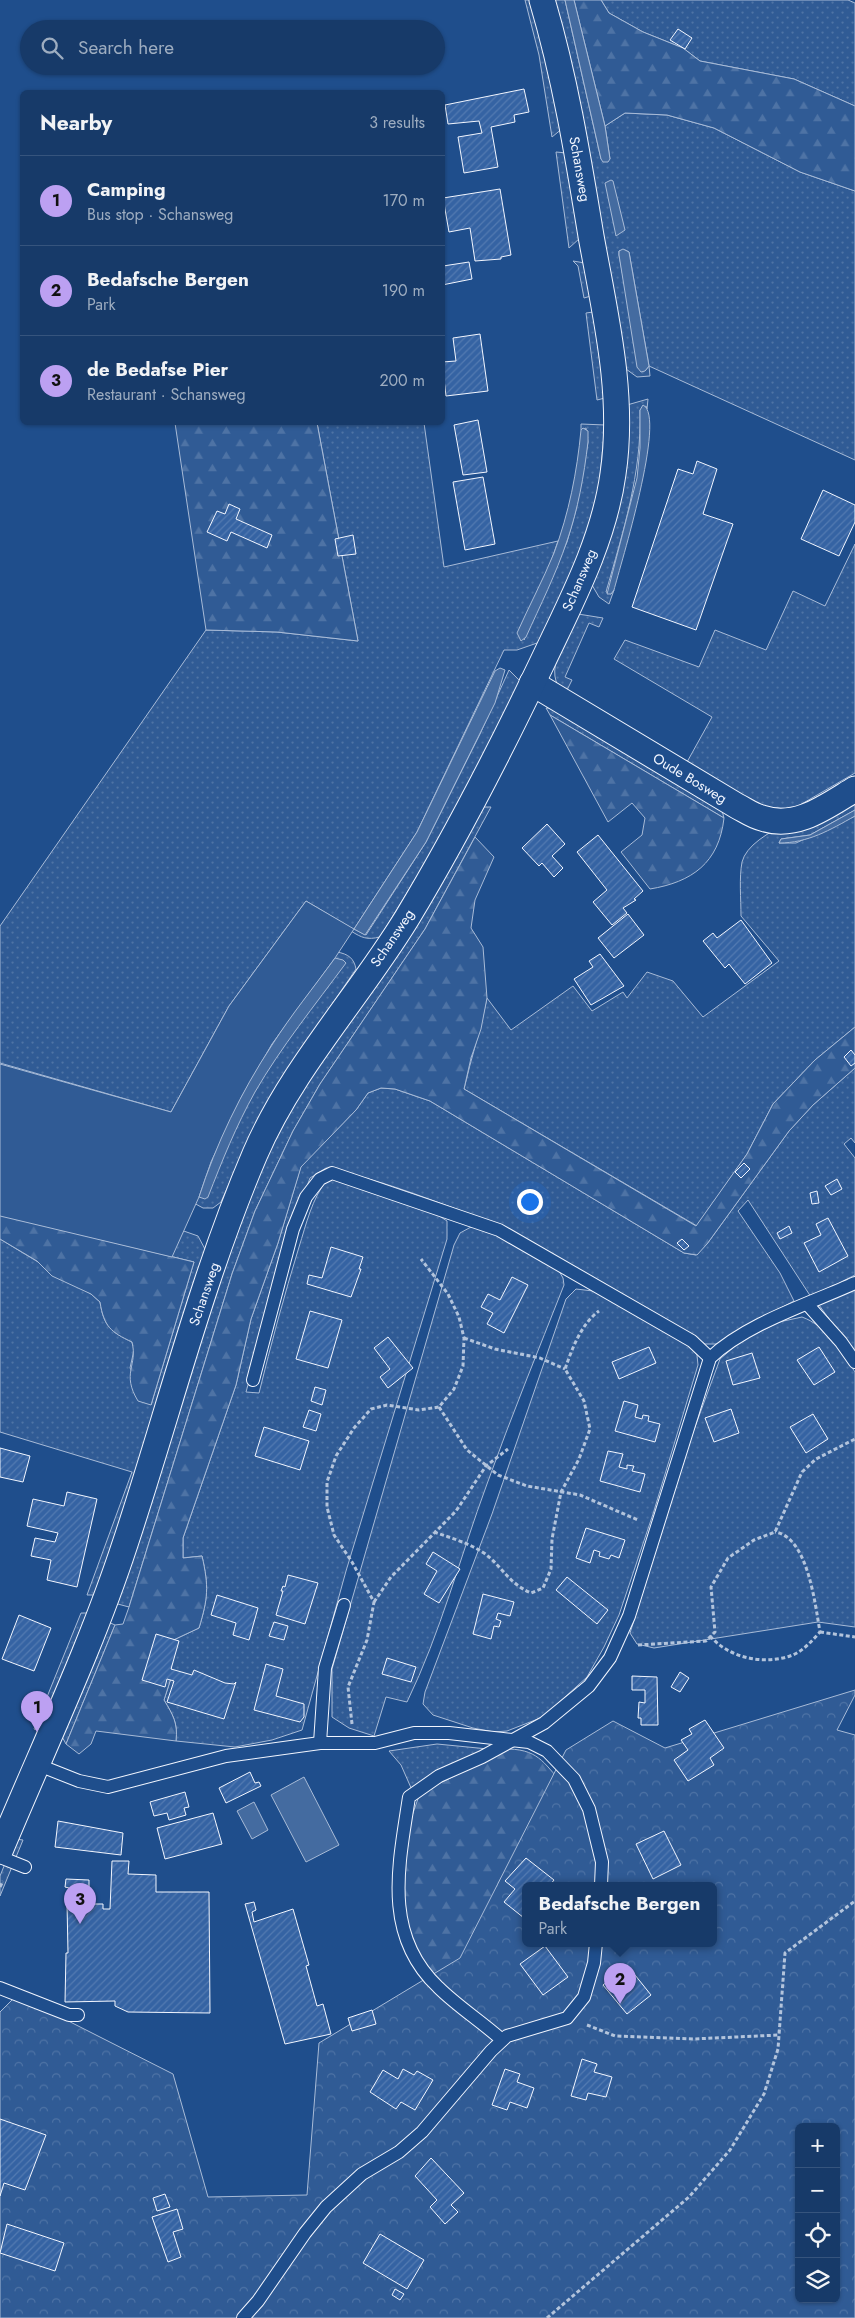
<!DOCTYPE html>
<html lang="en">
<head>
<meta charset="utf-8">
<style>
	body { margin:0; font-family:Jost,sans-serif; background:#244571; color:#f1f3f6 }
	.controls { position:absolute; right:15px; bottom:15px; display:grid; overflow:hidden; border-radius:8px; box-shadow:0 1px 4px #0004 }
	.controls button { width:45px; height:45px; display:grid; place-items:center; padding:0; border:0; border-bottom:1px solid #36547d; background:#173a69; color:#f1f3f6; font:25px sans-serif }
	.you { position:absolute; left:529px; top:1201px; width:18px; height:18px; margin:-12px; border:4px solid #fff; border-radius:50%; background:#1a73e8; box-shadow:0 0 0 8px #1a73e833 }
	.badge { display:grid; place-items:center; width:32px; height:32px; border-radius:50%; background:#bca0f2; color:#111; font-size:16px; font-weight:700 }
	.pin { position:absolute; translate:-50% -41px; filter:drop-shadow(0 1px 2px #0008) }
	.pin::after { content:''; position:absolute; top:26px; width:18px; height:15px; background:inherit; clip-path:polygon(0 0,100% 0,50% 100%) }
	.popup { position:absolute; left:522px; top:1882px; width:195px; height:65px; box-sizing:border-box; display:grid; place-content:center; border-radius:8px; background:#173a69; filter:drop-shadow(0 1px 4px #0005); font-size:16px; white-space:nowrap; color:#9eadc0 }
	.popup b { font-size:19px; color:#f1f3f6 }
	.popup::after { content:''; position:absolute; left:50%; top:100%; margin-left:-10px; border:10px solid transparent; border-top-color:#173a69 }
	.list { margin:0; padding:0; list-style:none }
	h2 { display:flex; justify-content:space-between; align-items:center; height:65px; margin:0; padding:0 20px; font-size:21px }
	h2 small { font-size:16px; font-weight:400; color:#9eadc0 }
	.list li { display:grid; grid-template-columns:32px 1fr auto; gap:15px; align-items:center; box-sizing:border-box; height:90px; padding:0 20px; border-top:1px solid #36547d }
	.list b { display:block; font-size:19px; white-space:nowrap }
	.list p { margin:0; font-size:16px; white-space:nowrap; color:#9eadc0 }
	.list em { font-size:16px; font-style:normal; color:#9eadc0 }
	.icon { flex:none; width:28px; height:28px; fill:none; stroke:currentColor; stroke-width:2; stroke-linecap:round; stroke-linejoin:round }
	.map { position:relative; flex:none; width:855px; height:2318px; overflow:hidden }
	.search { position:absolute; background:#173a69; box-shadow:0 1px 4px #0004; left:20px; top:20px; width:425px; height:55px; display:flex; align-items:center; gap:12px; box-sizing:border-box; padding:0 18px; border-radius:28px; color:#9eadc0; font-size:19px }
	.panel { position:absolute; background:#173a69; box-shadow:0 1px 4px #0004; left:20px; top:90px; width:425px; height:335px; border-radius:8px }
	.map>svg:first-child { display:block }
	.grass { fill:url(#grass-dots); stroke:#a8bbd7; fill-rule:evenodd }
	.forest { fill:url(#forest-firs); stroke:#a8bbd7 }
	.park { fill:url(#park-crowns); stroke:#a8bbd7; fill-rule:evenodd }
	.built { fill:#305b95; stroke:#a8bbd7 }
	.water { fill:#446ba0; stroke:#a8bbd7 }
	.building { fill:url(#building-hatch); stroke:#f2f6ff }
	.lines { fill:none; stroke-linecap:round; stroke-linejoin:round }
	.service-casing { stroke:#f2f6ff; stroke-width:14 }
	.minor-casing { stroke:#f2f6ff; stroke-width:27 }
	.path { stroke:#b3c4dc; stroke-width:3; stroke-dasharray:4 2.5; stroke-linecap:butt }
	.service { stroke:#1f4e8c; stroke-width:12 }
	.minor { stroke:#1f4e8c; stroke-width:25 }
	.labels { text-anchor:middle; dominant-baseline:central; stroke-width:4; stroke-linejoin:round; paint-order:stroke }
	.street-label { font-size:14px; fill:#f2f6ff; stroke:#1f4e8c }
</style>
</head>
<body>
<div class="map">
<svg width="855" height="2318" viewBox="0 0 855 2318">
	<defs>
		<pattern id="grass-dots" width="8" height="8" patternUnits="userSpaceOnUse" patternTransform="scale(1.25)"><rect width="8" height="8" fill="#305b95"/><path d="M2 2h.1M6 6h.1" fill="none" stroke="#4e73a5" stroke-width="1.8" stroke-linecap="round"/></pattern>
		<pattern id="forest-firs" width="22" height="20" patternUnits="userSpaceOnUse" patternTransform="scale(1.25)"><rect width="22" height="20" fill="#305b95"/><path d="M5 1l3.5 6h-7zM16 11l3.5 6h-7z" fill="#4e73a5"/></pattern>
		<pattern id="park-crowns" width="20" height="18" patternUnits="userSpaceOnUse" patternTransform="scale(1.25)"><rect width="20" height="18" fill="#305b95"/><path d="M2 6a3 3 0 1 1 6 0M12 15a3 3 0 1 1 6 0" fill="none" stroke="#4e73a5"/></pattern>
		<pattern id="building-hatch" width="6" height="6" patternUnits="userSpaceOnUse" patternTransform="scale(1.25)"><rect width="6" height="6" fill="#3563a3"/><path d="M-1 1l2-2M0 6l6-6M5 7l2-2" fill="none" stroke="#537ab1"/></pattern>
	</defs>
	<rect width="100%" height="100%" fill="#1f4e8c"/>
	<g class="grass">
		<path d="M525 0H532L563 128 552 137 539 55Z"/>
		<path d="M553 0H565L601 159H610L605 126 625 113 667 115 714 128 800 172 855 191V460L649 366 650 376 637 377 626 369ZM625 250 629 252 649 366 645 371 629 308 619 255V251Z"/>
		<path d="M601 0H848L855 3V106L794 79 700 61 683 48 643 32 609 13Z"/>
		<path d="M556 152 567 153 580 238 569 248Z"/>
		<path d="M573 261 585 263 591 296 584 298 578 266Z"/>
		<path d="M593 312 605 398 597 400 586 313Z"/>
		<path d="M648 399 647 409 646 406 640 410C642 473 623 532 606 592L611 594 614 590 609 604 599 597 592 585 627 405Z"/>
		<path d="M317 423H424L444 567 558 541 524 640 567 542 576 510 588 442 586 428 581 430V424L605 425 599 487 583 546 540 642 517 650H504L417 832 354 929 366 935 426 842 480 734 509 670 521 682 464 799 380 937C367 940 362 938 351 931L353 929 306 901 229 1006 171 1112 0 1063V926L206 630 277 632 358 641Z"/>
		<path d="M855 544V773L793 809 760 807 687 762 712 717 614 659 625 640 699 667 715 630 766 650 793 591 825 606Z"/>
		<path d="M578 614 603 618 599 627 589 623 565 677 572 680 565 694C540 673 567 638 578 614Z"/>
		<path d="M546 708H558L720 803 724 818 550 715Z"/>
		<path d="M855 797V810L810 835 781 839 779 843H796L855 816V1027L815 1060 773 1104 747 1154 697 1226 464 1089C471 1058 481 1029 487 998L511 1030 573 986 592 1011 623 992 627 998 647 972 673 981 703 1017 779 961 741 916C741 899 739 878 742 862 750 830 827 808 855 797Z"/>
		<path d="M483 807H491L425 929 320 1084 293 1131 255 1211 232 1274 129 1607 114 1603 239 1217 281 1124Z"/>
		<path d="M337 952C348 954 354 958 356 969L285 1073 251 1134 221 1202 213 1208H203L192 1202 241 1088Z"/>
		<path d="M855 1068V1143L851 1138 844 1144 855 1158V1275L811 1297 748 1200 738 1211 780 1273 794 1301 735 1332 719 1344H705L499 1225C441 1204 387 1181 326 1168L310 1178 294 1222 246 1392 259 1393C271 1344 284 1296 299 1247 306 1225 312 1198 327 1180L335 1178 427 1208 447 1221V1239L346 1571 302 1730 272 1740 235 1747 176 1741C178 1723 173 1715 164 1700L172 1675 167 1643 199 1628C208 1598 209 1587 202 1556L183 1558V1538L236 1385 251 1319 278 1243 301 1166 356 1110 368 1093 381 1088 395 1089 430 1101 684 1253 696 1255 707 1244 789 1131 813 1105Z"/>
		<path d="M0 1215 178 1229 198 1236 206 1251 140 1469 95 1595H87L132 1472 0 1432V1239L91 1294 100 1302C104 1327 111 1332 132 1342L134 1350 130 1368 151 1405 194 1262Z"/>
		<path d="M471 1227C502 1231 532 1256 559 1271L563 1278 564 1285C538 1351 511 1417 487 1484 460 1557 441 1632 407 1702L386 1697 374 1736 349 1728 332 1717V1669L454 1245 460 1233Z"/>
		<path d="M855 1288V1355L819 1305Z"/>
		<path d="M576 1289 593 1291 689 1345 697 1355 698 1365 653 1514 619 1615 604 1647 587 1677 543 1717 507 1731 494 1732 473 1728 433 1715 423 1704 425 1692 492 1514 566 1299Z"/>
		<path d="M802 1317C827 1326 841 1351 855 1372V1627L818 1622 654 1648 637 1644 630 1633 692 1435 720 1359 741 1341 779 1322Z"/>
		<path d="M81 1613H87L39 1731 34 1729Z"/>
		<path d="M106 1621 115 1625 66 1744 60 1733Z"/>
		<path d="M437 1744 488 1749 412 1790 401 1765 389 1751Z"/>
		<path d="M15 1839 23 1840 0 1896V1876Z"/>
	</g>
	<g class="forest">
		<path d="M574 0H601L609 13 643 32 683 48 700 61 794 79 855 106V191L800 172 714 128 667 115 625 113 605 126Z"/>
		<path d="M175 423H317L358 641 277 632 206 630Z"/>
		<path d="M550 715 724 818C719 863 692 882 650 889L621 852 642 835 645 818 632 803 608 822Z"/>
		<path d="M475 837 494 857 475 900 471 928 483 947 487 998 481 1029 471 1058 464 1089 696 1226 747 1154 773 1104 815 1060 855 1027V1068L813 1105 789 1131 707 1244 697 1255 684 1253 430 1101 395 1089 381 1088 368 1093 356 1110 301 1167 278 1243 251 1319 236 1385 183 1538V1558L202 1556C209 1587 208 1598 199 1628L167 1643 172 1675 164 1700C173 1715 178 1723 176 1741L96 1731 91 1744 79 1754 66 1744 115 1625 123 1624 129 1607 232 1274 255 1211 293 1131 320 1084 425 929Z"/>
		<path d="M0 1215 194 1262 151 1405 138 1401C121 1373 138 1366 132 1342 111 1332 104 1327 100 1302L91 1294 52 1276 37 1261 0 1239Z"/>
		<path d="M509 1749C541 1750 545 1766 566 1787L526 1885V1943L436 1980 408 1936 402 1907 406 1833 420 1793Z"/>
	</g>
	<path class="park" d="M855 1690V1695L837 1730 855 1735V2318H0V2012L17 1995 173 2074 208 2197 307 2195 319 2043 460 1958 566 1750 613 1721 665 1748ZM526 1885H714V1943H526ZM799 2127H836V2299H799Z"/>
	<path class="built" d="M306 901 354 929 335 958 272 1044 242 1096 211 1162 199 1197 172 1257 0 1216V1064L171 1112 229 1006Z"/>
	<g class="water">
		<path d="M565 0H574L605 126 610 159 608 162H603L601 159Z"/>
		<path d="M611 180 613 181 625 230 616 236 605 183Z"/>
		<path d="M623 249 629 252 649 366 645 371 641 372 637 367 619 255V251Z"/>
		<path d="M643 405C667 416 620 566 614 590L611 594H607L637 478 640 448V410Z"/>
		<path d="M583 428 588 431V442C584 476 578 509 567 541 556 574 540 606 526 637L521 641 517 633C529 606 543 580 554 553 569 513 577 472 581 430Z"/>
		<path d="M500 668 505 670 495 703 442 810 426 842 365 935 354 929 417 832 495 671Z"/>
		<path d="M855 810V816C830 830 808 843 779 843L781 839 810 835Z"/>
		<path d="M335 958 343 960 346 963C315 1005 281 1047 255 1092 236 1126 222 1161 208 1197L205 1199 199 1197C216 1144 241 1092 272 1045 291 1015 314 987 335 958Z"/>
		<path d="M304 1777 339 1845 306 1862 271 1795Z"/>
		<path d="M254 1802 268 1830 252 1839 237 1811Z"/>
	</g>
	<g class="building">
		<path d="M678 29 692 38 685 49 670 40Z"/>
		<path d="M524 89 529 112 514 115 515 122 491 127 498 167 464 173 458 137 482 133 479 121 448 124 445 105Z"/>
		<path d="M500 189 511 255 501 257V259L475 261 470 228 449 232 443 198Z"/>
		<path d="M469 262 472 279 442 285V263L443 266Z"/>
		<path d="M480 334 488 391 446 396 442 362 456 361 453 338Z"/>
		<path d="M478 420 487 472 463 475 454 425Z"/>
		<path d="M697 461 717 469 703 514 733 524 696 630 632 607 678 469 693 474Z"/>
		<path d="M483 477 495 544 465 550 453 482Z"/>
		<path d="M823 490 855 505V522L839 556 801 539Z"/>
		<path d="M229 504 240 509 236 519 272 535 267 548 231 532 227 541 207 532 217 511 225 514Z"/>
		<path d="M353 535 356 554 338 556 335 539Z"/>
		<path d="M547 824 565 844 552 856 563 868 554 877 542 863 539 866 522 848Z"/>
		<path d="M598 835 643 891 634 899 636 900 623 908 627 913 612 925 593 902 607 890 577 852Z"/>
		<path d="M628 914 644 935 614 958 598 938Z"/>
		<path d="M741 920 772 963 745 984 729 964 725 968 703 941 713 933 717 938Z"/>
		<path d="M600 954 624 986 591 1005 574 979 593 967 589 961Z"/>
		<path d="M851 1050 855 1055V1063L851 1066 844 1057Z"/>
		<path d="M744 1163 750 1169 741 1178 735 1172Z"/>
		<path d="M837 1179 842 1189 831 1195 825 1186Z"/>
		<path d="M817 1191 819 1203 812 1204 810 1193Z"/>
		<path d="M828 1218 848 1256 819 1272 804 1243 821 1235 816 1224Z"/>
		<path d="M789 1226 792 1233 780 1239 777 1233Z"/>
		<path d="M682 1239 689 1246 684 1250 677 1243Z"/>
		<path d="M331 1247 363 1257 359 1269H361L351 1297 307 1284 309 1275 322 1278Z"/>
		<path d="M512 1277 528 1285 504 1333 487 1324 493 1313 481 1307 488 1294 500 1300Z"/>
		<path d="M310 1311 342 1320 328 1368 296 1359Z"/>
		<path d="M388 1337 413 1368 388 1388 380 1377 390 1369 374 1348Z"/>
		<path d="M649 1347 656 1363 619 1379 612 1362Z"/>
		<path d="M819 1347 835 1372 814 1385 797 1360Z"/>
		<path d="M752 1353 760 1378 733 1385 726 1361Z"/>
		<path d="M315 1387 326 1390 322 1405 311 1401Z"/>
		<path d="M624 1401 638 1405 635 1417 642 1419 643 1415 649 1416 648 1421 660 1424 655 1442 615 1431Z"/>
		<path d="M731 1409 739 1433 714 1442 705 1418Z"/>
		<path d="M309 1410 321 1414 316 1431 303 1427Z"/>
		<path d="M813 1414 828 1439 806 1453 790 1427Z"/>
		<path d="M264 1427 309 1441 300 1470 255 1456Z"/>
		<path d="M0 1448 30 1456 23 1482 0 1477Z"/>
		<path d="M608 1451 623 1454 619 1467 627 1469V1465L634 1466 632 1471 645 1474 640 1492 600 1481Z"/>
		<path d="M67 1492 97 1499 77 1587 47 1580 51 1560 31 1556 35 1538 55 1542 58 1533 27 1526 33 1499 64 1506Z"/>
		<path d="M586 1528 625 1540 619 1558 611 1555 609 1559 599 1556 600 1552 594 1550 590 1563 576 1558Z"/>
		<path d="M433 1552 460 1569 439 1603 424 1594 437 1571 426 1564Z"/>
		<path d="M288 1575 318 1583 305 1624 276 1615 283 1591H281L283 1586 285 1587Z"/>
		<path d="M567 1577 608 1610 597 1624 556 1590Z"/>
		<path d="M483 1594 514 1602 510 1616 498 1613 496 1619 501 1621 499 1627 494 1626 491 1639 473 1634Z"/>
		<path d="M217 1595 258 1608 249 1640 233 1635 236 1623 211 1615Z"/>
		<path d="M19 1615 51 1628 34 1671 2 1659Z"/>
		<path d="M274 1622 288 1626 284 1640 269 1636Z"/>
		<path d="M156 1634 179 1641 171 1669 192 1675 194 1670 225 1683 234 1684 236 1682 224 1719 167 1702 174 1681 167 1679 165 1687 142 1680Z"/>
		<path d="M387 1658 416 1667 411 1682 382 1674Z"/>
		<path d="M266 1664 283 1669 276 1696 304 1704V1717L300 1722 254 1710Z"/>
		<path d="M680 1672 689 1678 680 1692 671 1687Z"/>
		<path d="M632 1676 657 1677 658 1725H641V1718H638L639 1702 645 1703V1690H632Z"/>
		<path d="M705 1720 724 1748 710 1758 714 1765 688 1781 674 1760 688 1750 681 1740 692 1734 689 1729Z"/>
		<path d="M250 1772 255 1783 259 1782 261 1786 226 1803 219 1788Z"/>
		<path d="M185 1792 189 1807 184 1808 186 1815 169 1820 167 1813 154 1816 150 1802Z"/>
		<path d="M213 1813 222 1844 165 1859 157 1828Z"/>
		<path d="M58 1821 123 1833 121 1855 55 1847Z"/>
		<path d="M664 1831 681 1865 653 1879 636 1844Z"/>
		<path d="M526 1858 554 1880 550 1885H526V1915L524 1918 504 1902 515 1889 505 1881Z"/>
		<path d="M112 1861H129L128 1874 156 1875V1892H209L210 2013 128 2012 115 2006V2001L65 2002 66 1953H68L67 1903H69V1888L65 1887 66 1879 89 1880V1904H103V1909H110Z"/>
		<path d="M254 1902 256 1910 252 1912 254 1922 293 1909 309 1965 306 1966 317 2006 323 2004 331 2034 285 2044 245 1904Z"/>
		<path d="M545 1946 568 1977 543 1995 520 1964Z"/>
		<path d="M627 1965 651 1995 627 2014 603 1985Z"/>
		<path d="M372 2010 376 2024 352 2031 348 2018Z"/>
		<path d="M582 2059 597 2064 594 2072 612 2077 606 2097 588 2093 586 2100 571 2096Z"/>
		<path d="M403 2069 414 2075 417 2071 433 2080 415 2110 401 2102 396 2109 370 2092 383 2070 398 2079Z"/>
		<path d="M505 2069 520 2074 517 2082 534 2088 527 2108 510 2102 507 2110 492 2105Z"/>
		<path d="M0 2119 46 2135 25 2190 4 2183 0 2196Z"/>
		<path d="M431 2158 464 2193 451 2205 458 2212 445 2224 430 2207 437 2200 415 2176Z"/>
		<path d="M165 2194 170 2207 157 2211 153 2198Z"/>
		<path d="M177 2209 183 2229 173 2232 181 2257 168 2262 152 2217Z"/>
		<path d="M7 2224 64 2243 55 2271 0 2253Z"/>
		<path d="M380 2234 424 2260 407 2289 363 2263Z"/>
		<path d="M395 2289 404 2294 400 2300 392 2295Z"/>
	</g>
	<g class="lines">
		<g class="service-casing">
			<g id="service">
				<path d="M808 1305 841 1342 855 1362"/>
				<path d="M253 1380 293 1229 306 1197 320 1179 332 1173 499 1230 692 1341 710 1358"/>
				<path d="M320 1743 325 1668 344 1605"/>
				<path d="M36 1764 79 1781 108 1787 226 1756 320 1743H375L414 1733H449L529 1742 547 1751 574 1779 589 1809 602 1862 601 1885"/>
				<path d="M0 1857 25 1867"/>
				<path d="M0 1988 69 2015H78"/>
				<path d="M502 2040C482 2022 457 2006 438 1987 382 1934 399 1864 409 1797L439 1776 482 1757 544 1723 589 1686 610 1658 629 1616 710 1358C747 1323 809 1304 855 1283"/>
				<path d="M243 2318 258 2301 305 2233 326 2207 362 2174 399 2152 422 2132 491 2051 507 2036 567 2018 584 1997 594 1963 596 1943"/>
			</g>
		</g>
		<g class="minor-casing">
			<g id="minor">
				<path d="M532 683 737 806C745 810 753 816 762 818 796 830 827 806 855 789"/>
				<path d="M0 1851C42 1750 91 1648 125 1544 168 1415 201 1280 255 1154 292 1068 358 998 407 918 457 835 501 749 543 661 571 602 604 540 613 474 625 394 605 314 591 236 578 157 565 77 542 0"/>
			</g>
		</g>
		<g class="path">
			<path d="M464 1338 495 1349 540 1358 565 1369"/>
			<path d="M439 1407 467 1450 498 1475 527 1486 580 1495 638 1520"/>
			<path d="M434 1532C451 1538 469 1543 484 1553 502 1566 508 1583 531 1593L543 1588 551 1569 552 1539 561 1492 579 1459 590 1429 584 1401 565 1369C572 1349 581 1324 599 1311"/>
			<path d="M374 1602 391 1577 456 1511 486 1466 508 1449"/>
			<path d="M820 1632 855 1637"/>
			<path d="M710 1636C729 1658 763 1665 790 1656 802 1652 811 1642 820 1632 815 1604 808 1537 775 1532"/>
			<path d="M638 1645 706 1641 715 1632 711 1587 728 1558 754 1540 775 1532 802 1472 816 1459 855 1439"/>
			<path d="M352 1724 348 1687 367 1640 374 1602 352 1562 334 1535 327 1507V1482L336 1456 354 1428 371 1409 387 1405 419 1410 439 1407 454 1389 463 1366 464 1338 459 1317 448 1294 421 1259"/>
			<path d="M0 1887 3 1881"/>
			<path d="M587 2025 615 2036 693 2039 779 2035"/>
			<path d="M547 2318 689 2197 730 2150 764 2094 778 2049 785 1953 855 1901"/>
		</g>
		<use href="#service" class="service"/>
		<use href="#minor" class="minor"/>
	</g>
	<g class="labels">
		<g class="street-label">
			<text transform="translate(580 169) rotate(80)">Schansweg</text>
			<text transform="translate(579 580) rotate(-67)">Schansweg</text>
			<text transform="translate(690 778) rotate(31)">Oude Bosweg</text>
			<text transform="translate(392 938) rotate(-56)">Schansweg</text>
			<text transform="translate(204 1294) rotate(-71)">Schansweg</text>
		</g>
	</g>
</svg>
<div class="controls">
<button>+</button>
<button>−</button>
<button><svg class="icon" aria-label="locate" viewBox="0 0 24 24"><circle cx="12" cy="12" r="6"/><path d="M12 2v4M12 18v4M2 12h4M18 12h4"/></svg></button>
<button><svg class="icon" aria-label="layers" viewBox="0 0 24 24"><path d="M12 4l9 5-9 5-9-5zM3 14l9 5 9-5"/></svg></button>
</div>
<div class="you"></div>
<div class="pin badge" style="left:37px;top:1732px">1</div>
<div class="pin badge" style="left:620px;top:2004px">2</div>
<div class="popup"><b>Bedafsche Bergen</b>Park</div>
<div class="pin badge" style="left:80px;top:1924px">3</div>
<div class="search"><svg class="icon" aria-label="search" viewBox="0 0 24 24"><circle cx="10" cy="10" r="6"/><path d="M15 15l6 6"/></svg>Search here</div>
<section class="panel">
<h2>Nearby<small>3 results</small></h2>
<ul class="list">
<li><span class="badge">1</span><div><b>Camping</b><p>Bus stop · Schansweg</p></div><em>170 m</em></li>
<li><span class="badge">2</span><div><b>Bedafsche Bergen</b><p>Park</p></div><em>190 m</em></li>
<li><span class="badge">3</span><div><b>de Bedafse Pier</b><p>Restaurant · Schansweg</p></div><em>200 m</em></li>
</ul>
</section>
</div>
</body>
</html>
